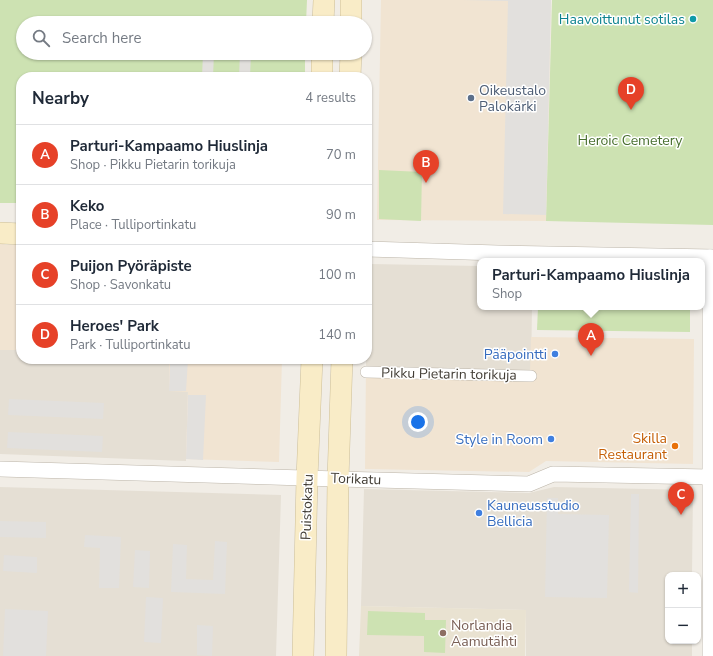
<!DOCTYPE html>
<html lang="en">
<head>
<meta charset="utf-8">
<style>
	body { margin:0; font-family:"Nunito Sans",sans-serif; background:#f2f2f3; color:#1f2937 }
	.controls { position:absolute; right:12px; bottom:12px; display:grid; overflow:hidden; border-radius:8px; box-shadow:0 1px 3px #0004 }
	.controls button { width:36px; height:36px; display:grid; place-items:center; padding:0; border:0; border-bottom:1px solid #e0e1e3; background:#fff; color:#1f2937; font:20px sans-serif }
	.you { position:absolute; left:418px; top:422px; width:14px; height:14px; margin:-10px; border:3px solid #fff; border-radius:50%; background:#1a73e8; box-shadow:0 0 0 6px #1a73e833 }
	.badge { display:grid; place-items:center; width:26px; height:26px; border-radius:50%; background:#e64128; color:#fff; font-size:13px; font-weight:700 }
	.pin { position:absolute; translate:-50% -33px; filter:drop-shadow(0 1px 2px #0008) }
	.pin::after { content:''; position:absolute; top:21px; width:14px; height:12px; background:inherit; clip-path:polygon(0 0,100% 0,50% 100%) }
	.popup { position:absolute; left:477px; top:258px; width:228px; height:52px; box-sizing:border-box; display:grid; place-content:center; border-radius:8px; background:#fff; filter:drop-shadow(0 1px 3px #0005); font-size:13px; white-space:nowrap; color:#747a83 }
	.popup b { font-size:15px; color:#1f2937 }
	.popup::after { content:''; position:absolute; left:50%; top:100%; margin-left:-8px; border:8px solid transparent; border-top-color:#fff }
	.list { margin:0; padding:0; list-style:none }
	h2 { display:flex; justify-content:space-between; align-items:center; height:52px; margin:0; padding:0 16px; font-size:17px }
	h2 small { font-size:13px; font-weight:400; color:#747a83 }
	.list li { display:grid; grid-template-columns:26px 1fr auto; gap:12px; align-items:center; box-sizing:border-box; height:60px; padding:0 16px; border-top:1px solid #e0e1e3 }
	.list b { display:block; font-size:15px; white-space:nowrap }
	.list p { margin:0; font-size:13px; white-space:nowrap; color:#747a83 }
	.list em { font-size:13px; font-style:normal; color:#747a83 }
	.icon { flex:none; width:22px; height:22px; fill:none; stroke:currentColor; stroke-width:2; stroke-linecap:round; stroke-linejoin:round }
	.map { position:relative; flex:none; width:713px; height:656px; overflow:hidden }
	.search { position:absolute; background:#fff; box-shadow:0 1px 3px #0004; left:16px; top:16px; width:356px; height:44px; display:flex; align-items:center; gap:10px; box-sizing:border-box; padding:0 14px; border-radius:22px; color:#747a83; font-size:15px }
	.panel { position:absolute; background:#fff; box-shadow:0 1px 3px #0004; left:16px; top:72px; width:356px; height:292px; border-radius:16px }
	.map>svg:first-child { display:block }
	.residential { fill:#e5dfd4 }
	.commercial { fill:#f1e4d2 }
	.education { fill:#e9e2d1 }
	.green { fill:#cde2b2 }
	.parking { fill:#e2e0dd }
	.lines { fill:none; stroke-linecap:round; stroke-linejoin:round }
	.pedestrian-casing { stroke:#bcb5a9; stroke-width:12 }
	.minor-casing { stroke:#bcb5a9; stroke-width:16 }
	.secondary-casing { stroke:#cdbf99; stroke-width:22 }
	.pedestrian { stroke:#fff; stroke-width:11 }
	.minor { stroke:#fff; stroke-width:15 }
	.secondary { stroke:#f9ecc7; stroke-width:21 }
	.culture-dot { fill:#0f9aa8; stroke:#fff; stroke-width:1.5 }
	.service-dot { fill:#5c6f8a; stroke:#fff; stroke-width:1.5 }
	.shop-dot { fill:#3f7fe0; stroke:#fff; stroke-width:1.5 }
	.food-dot { fill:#e8710a; stroke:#fff; stroke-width:1.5 }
	.education-dot { fill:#8d6e63; stroke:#fff; stroke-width:1.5 }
	.labels { text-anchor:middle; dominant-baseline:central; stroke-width:3; stroke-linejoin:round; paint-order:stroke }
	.culture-label { font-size:14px; fill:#0d838f; stroke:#fff; text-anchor:end }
	.service-label { font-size:14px; fill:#4e5e75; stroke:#fff; text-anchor:start }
	.park-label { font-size:14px; fill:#486f2f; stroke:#fff }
	.shop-label { font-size:14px; fill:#366cbe; stroke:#fff; text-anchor:end }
	.street-label { font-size:14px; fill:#433e36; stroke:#fff }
	.food-label { font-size:14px; fill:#c56008; stroke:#fff; text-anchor:end }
	.education-label { font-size:14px; fill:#785e54; stroke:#fff; text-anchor:start }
</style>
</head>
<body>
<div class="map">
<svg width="713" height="656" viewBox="0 0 713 656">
	<rect width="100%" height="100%" fill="#f1ede6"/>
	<g class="residential">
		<path d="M371 264 480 266V307H532L531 372 366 366 368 276Z"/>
		<path d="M0 350H21V359H169V391H188L186 461 0 454Z"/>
		<path d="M0 487 281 495 276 656H0Z"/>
		<path d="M554 487 693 490 692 575H668V641H692V656H526V610L361 606 364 489 529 493Z"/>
	</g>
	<g class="commercial">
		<path d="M381 0H551L546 221 377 220Z"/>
		<path d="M0 243 6 245H21V350H0Z"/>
		<path d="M531 337 694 339 693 464 546 461 529 472 365 469 366 366 530 372Z"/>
		<path d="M169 359H282L279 462 186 459 188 392 169 391Z"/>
	</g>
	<path class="education" d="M361 606 526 610 525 656H359Z"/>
	<g class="green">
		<path d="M0 0H307L306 23H23V53H305V77H21V203H0Z"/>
		<path d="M552 0H713V225L546 221Z"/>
		<path d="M379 170 422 172 421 221 379 219Z"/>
		<path d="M538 307H690V332L537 330Z"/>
		<path d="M368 611 425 613V620H446L445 653 424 652V636L367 635Z"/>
	</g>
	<g class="parking">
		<path d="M463 0H551L546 215 503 214 508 1Z"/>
		<path d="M203 53H214L213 77H202Z"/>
		<path d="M240 53H251L250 77H239Z"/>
		<path d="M170 359H188L186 391H169Z"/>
		<path d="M188 395H206L203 460 186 459Z"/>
		<path d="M9 399 104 403 103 419 8 415Z"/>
		<path d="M8 432 103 436 102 452 7 448Z"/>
		<path d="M631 494H639L638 593 629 592Z"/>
		<path d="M547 498H558V514L609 515 607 598 545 597Z"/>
		<path d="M0 521 46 522V538L0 537Z"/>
		<path d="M85 535 121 537 119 588H99L100 548 84 547Z"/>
		<path d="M215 541 227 542 225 594 171 592 173 544 187 545 186 579 213 580Z"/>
		<path d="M135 550 150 551 149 588 133 587Z"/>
		<path d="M4 555 37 557V573L3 571Z"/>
		<path d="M146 597 163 598 161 643 144 642Z"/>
		<path d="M5 609 48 611 46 656H3Z"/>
		<path d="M197 625 213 626 212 656 197 655Z"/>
	</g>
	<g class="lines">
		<g class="pedestrian-casing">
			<path id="pedestrian" d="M366 372 531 376"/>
		</g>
		<g class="minor-casing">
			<g id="minor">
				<path d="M367 249 498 253 713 257"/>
				<path d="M710 257V656"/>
				<path d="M0 469 338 479 529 484 553 474 710 477"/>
			</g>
		</g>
		<g class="secondary-casing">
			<g id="secondary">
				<path d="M323 23 324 0"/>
				<path d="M351 23V0"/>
				<path d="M322 77V53"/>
				<path d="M350 77 351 53"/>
				<path d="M0 233 21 234"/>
				<path d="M303 656 307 478 312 359"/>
				<path d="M336 656 338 479 342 359"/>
			</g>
		</g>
		<use href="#pedestrian" class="pedestrian"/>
		<use href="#minor" class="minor"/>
		<use href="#secondary" class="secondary"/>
	</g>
	<circle class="culture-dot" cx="693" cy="19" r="4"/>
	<circle class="service-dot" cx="471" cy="98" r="4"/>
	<g class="shop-dot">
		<circle cx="555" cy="354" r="4"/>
		<circle cx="551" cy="439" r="4"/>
		<circle cx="479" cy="513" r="4"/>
	</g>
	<circle class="food-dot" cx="675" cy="446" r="4"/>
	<circle class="education-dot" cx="443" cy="633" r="4"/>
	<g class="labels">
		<g class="culture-label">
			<text x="685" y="19">Haavoittunut sotilas</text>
		</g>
		<g class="service-label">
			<text x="479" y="90">Oikeustalo<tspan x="479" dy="16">Palokärki</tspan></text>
		</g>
		<g class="park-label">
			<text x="630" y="140">Heroic Cemetery</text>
		</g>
		<g class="shop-label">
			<text x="547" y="354">Pääpointti</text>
			<text x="543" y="439">Style in Room</text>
			<text x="487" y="505" text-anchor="start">Kauneusstudio<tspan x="487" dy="16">Bellicia</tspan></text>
		</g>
		<g class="street-label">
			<text transform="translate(449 374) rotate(1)">Pikku Pietarin torikuja</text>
			<text transform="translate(356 479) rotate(2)">Torikatu</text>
			<text transform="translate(307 507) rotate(-88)">Puistokatu</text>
		</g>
		<g class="food-label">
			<text x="667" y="438">Skilla<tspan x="667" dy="16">Restaurant</tspan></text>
		</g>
		<g class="education-label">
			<text x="451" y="625">Norlandia<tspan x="451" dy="16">Aamutähti</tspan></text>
		</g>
	</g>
</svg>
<div class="controls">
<button>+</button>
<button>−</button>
</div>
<div class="you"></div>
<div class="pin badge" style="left:591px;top:356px">A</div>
<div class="popup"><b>Parturi-Kampaamo Hiuslinja</b>Shop</div>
<div class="pin badge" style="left:426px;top:183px">B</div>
<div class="pin badge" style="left:681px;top:515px">C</div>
<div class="pin badge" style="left:631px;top:110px">D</div>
<div class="search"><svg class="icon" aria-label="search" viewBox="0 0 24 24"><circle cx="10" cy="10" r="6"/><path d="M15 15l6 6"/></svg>Search here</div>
<section class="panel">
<h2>Nearby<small>4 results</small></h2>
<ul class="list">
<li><span class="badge">A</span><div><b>Parturi-Kampaamo Hiuslinja</b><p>Shop · Pikku Pietarin torikuja</p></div><em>70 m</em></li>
<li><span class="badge">B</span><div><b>Keko</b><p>Place · Tulliportinkatu</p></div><em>90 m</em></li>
<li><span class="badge">C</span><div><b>Puijon Pyöräpiste</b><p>Shop · Savonkatu</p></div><em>100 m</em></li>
<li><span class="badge">D</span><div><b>Heroes' Park</b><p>Park · Tulliportinkatu</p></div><em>140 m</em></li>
</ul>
</section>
</div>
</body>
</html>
